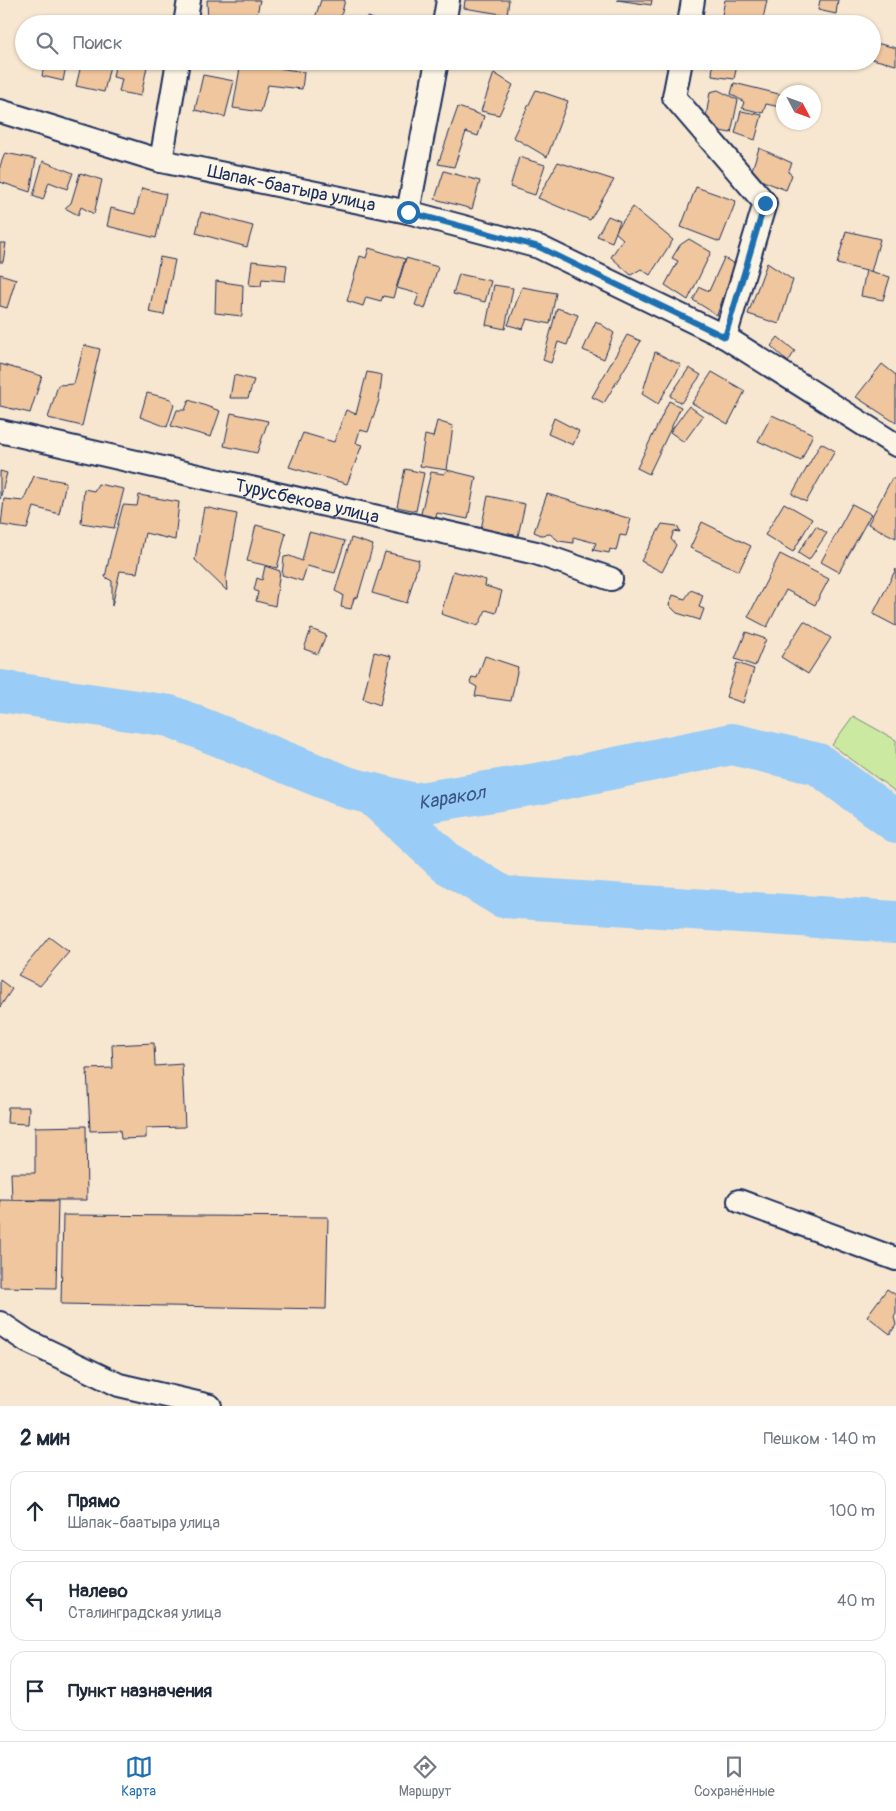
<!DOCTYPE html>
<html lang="ru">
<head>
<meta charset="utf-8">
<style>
	body { margin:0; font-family:Pangolin,sans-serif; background:#f6f6f7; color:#1f2937 }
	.compass { position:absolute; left:776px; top:85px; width:45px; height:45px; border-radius:50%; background:#fff; box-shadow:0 1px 4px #0004; rotate:131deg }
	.stop { position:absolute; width:15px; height:15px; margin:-11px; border:4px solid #1f6fb2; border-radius:50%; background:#fff }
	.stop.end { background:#1f6fb2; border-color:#fff; box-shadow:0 1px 5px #0008 }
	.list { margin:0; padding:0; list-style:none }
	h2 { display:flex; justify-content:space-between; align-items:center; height:65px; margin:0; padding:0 20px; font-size:21px }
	h2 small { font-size:16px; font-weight:400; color:#747a83 }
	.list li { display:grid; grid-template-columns:32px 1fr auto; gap:15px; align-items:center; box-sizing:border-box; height:80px; margin:0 10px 10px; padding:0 10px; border:1px solid #e0e1e3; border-radius:15px }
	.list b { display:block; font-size:19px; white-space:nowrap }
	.list p { margin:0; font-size:16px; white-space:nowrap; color:#747a83 }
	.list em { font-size:16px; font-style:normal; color:#747a83 }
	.icon { flex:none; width:28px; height:28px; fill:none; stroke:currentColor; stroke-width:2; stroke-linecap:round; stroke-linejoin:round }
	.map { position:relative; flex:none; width:896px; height:1406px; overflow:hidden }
	.search { position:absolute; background:#fff; box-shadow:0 1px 4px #0004; left:15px; right:15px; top:15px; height:55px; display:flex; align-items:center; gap:12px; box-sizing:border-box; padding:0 18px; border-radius:28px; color:#747a83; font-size:19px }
	.sheet { height:335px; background:#fff }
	nav { display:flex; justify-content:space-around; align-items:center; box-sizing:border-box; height:70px; border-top:1px solid #e0e1e3; background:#fff; font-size:14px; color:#747a83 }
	nav a { display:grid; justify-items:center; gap:2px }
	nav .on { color:#1f6fb2 }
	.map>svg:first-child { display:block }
	.green { fill:#cbe9a1; stroke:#738c80 }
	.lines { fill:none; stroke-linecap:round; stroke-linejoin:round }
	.river { stroke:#99ccf6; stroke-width:42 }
	.building { fill:#efc69e; stroke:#1b2f5e }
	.minor-casing { stroke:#1b2f5e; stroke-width:26 }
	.minor { stroke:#fcf5e5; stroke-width:22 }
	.route { stroke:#1f6fb2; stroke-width:6 }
	.labels { text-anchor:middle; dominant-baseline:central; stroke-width:4; stroke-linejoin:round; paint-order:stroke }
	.street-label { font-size:18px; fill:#1b2f5e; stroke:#fcf5e5 }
	.water-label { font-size:19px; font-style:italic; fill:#3a5684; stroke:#fcf5e5 }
</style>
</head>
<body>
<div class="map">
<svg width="896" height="1406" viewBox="0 0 896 1406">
	<rect width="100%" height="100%" fill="#f8e7d0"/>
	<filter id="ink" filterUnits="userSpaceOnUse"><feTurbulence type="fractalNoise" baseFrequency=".02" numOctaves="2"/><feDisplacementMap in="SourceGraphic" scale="10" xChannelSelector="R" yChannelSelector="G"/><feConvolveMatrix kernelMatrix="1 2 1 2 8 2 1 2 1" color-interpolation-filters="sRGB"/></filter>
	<g filter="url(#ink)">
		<path class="green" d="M853 716 896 740V792L832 745Z"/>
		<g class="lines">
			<g class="river">
				<path id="s1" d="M0 691 170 716 349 788 414 804 542 783 732 744 818 764 896 822"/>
				<path d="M372 794 447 863 503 897 896 922"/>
			</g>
		</g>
		<g class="building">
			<path d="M207 0H260L255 24H208Z"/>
			<path d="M321 0H345L339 24H313Z"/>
			<path d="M465 0H509L507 15 464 8Z"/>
			<path d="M617 0H652L651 5Z"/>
			<path d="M725 0H767L762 24 721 20Z"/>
			<path d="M820 0H838L836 14 818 10Z"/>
			<path d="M368 17 387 24H367Z"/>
			<path d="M618 18 652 24H617Z"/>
			<path d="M872 42 896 48V65L872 59Z"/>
			<path d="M45 61H67L63 81 42 76Z"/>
			<path d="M82 61H111L104 92 76 86Z"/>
			<path d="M116 61 148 62 141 96 119 92 122 79 113 77Z"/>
			<path d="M208 61H233L229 68Z"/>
			<path d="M359 61H398L396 67Z"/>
			<path d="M713 61H738L734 79 712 76Z"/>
			<path d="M241 62 304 72 302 89 268 85 261 112 233 108Z"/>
			<path d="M494 73 513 85 499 115 481 111Z"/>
			<path d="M203 75 234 81 225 117 195 110Z"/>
			<path d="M734 83 783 95 780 107 766 104 763 113 742 108 744 102 731 94Z"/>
			<path d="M536 90 568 101 547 157 513 137Z"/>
			<path d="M718 90 738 100 731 133 708 129 705 123 710 92Z"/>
			<path d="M458 107 484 116 478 136 466 132 454 167 438 164Z"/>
			<path d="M741 111 762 115 755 140 735 133Z"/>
			<path d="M759 148 792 163 788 172 792 175 786 190 750 176Z"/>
			<path d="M5 153 36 159 30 192 0 182V166Z"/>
			<path d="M519 157 545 165 535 195 510 187Z"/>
			<path d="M43 161 73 173 67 189 49 182 43 200 33 196Z"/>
			<path d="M558 162 614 180 590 220 538 198Z"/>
			<path d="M444 171 480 181 472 209 435 199Z"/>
			<path d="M80 173 102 180 94 214 81 207 78 215 65 208 71 203Z"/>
			<path d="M696 187 736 201 720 242 681 227Z"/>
			<path d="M142 188 166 194 156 238 107 226 111 208 135 214Z"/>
			<path d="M633 207 673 240 650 275 641 269 631 275 611 257 623 239 615 232Z"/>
			<path d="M201 212 253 226 247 247 196 233Z"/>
			<path d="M608 216 620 221 612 242 597 236Z"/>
			<path d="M846 231 880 239 871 272 837 264Z"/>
			<path d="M689 239 711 252 688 300 665 285 678 261 672 258 680 245Z"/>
			<path d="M0 243H6L3 262H0Z"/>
			<path d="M369 248 405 259 393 298 383 296 381 301 366 297 363 306 347 301 360 256 366 258Z"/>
			<path d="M160 257 175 260 164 315 149 312Z"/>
			<path d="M406 258 438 267 425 309 415 305 419 294 397 288Z"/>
			<path d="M724 258 735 264 717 315 693 300 700 287 709 291Z"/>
			<path d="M252 261 287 265 285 281 262 279 261 286 249 285Z"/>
			<path d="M767 263 793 280 779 324 748 314Z"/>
			<path d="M866 270 890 277 883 300 861 296Z"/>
			<path d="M0 274 16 279 7 308 0 306Z"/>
			<path d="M459 274 491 281 485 302 453 294Z"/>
			<path d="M216 281 243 285 242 316 215 313Z"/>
			<path d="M494 285 513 288 505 329 486 325Z"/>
			<path d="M522 287 556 293 550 324 527 319 523 329 508 325Z"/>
			<path d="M557 308 578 315 567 345 558 342 551 363 543 360Z"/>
			<path d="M596 321 614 333 604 359 583 350Z"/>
			<path d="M627 335 641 341 604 403 592 397Z"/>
			<path d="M778 337 795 351 788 362 771 346Z"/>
			<path d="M84 345 100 349 82 426 48 418 58 385 74 384Z"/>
			<path d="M655 352 681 365 658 404 642 394Z"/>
			<path d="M0 364 42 376 30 413 0 406Z"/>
			<path d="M882 364 896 375V423L856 397Z"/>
			<path d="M689 368 701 375 681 403 670 396Z"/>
			<path d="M367 372 382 375 379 400 368 432 360 430 356 443 362 445 347 484 289 467 303 433 334 442 346 410 356 414Z"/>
			<path d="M712 372 745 391 728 424 692 403Z"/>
			<path d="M234 375 254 380 248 398H230Z"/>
			<path d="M147 393 171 399 174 405 167 427 140 417Z"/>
			<path d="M189 400 220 411 211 437 171 426 177 410H185Z"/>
			<path d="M669 401 681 407 649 474 637 468Z"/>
			<path d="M689 406 703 416 684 442 670 432Z"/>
			<path d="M231 413 268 421 257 453 224 446Z"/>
			<path d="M772 415 813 434 801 461 758 441Z"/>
			<path d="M554 418 579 431 573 445 548 434Z"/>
			<path d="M437 421 453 426 447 470 420 466 425 435 433 437Z"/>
			<path d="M821 443 835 451 806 502 792 494Z"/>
			<path d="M405 469 424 473 416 511 397 507Z"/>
			<path d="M447 470 476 477 468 519 437 513 433 529 418 526 431 472 444 474Z"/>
			<path d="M0 471 7 473 0 499Z"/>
			<path d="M34 476 66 482 59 514 34 507 27 529 1 525 4 499 23 501Z"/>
			<path d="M892 478 896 480V538L868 524Z"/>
			<path d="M98 484 124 489 114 528 81 523 84 489 94 491Z"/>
			<path d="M547 494 631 519 626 536 620 535 616 551 610 549 609 553 593 550 596 543 573 537V543L559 541 550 534 541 535 534 532Z"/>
			<path d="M139 495 179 502 175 540 145 533 137 573 120 571 112 606V581L105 577 111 550 123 505 137 506Z"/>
			<path d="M488 496 525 504 518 536 481 529Z"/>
			<path d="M784 503 812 519 793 552 765 535Z"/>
			<path d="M852 504 871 514 839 572 821 562Z"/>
			<path d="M204 507 237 514 226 577 227 591 195 560Z"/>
			<path d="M702 522 751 546 739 571 690 548Z"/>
			<path d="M662 524 677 526 680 532 674 531 671 539 676 545 662 572 641 561Z"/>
			<path d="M256 525 286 533 277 568 247 561Z"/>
			<path d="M816 526 827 533 809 560 798 553Z"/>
			<path d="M309 532 345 541 335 573 307 566 302 581 282 575 284 557 290 556 302 561Z"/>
			<path d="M351 538 373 545 358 597 354 598 351 609 341 607 343 595 335 591Z"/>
			<path d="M385 552 419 560 407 603 372 593Z"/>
			<path d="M780 554 829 579 815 605 786 590 767 627 748 617Z"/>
			<path d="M265 566 280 571 275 606 256 601 258 592 254 590 257 578 262 580Z"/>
			<path d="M896 569V626L873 614Z"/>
			<path d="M453 571 486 580 485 586 502 591 496 613 486 610 478 626 441 614Z"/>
			<path d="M691 590 703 595 699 607 704 609 700 620 677 613 669 605 673 595 685 599Z"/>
			<path d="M804 621 831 638 808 674 781 657Z"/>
			<path d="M311 629 326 635 318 654 304 649Z"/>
			<path d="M746 632 766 639 755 666 735 659Z"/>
			<path d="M374 652 391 656 380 705 363 699Z"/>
			<path d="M485 656 518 667 511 701 475 696 477 687 470 683 472 677 477 678Z"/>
			<path d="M737 663 754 669 743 703 726 697Z"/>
			<path d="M49 937 69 952 40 986 18 975Z"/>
			<path d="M0 980 12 989 0 1007Z"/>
			<path d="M154 1043 155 1066 182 1064 185 1127 146 1128V1138L121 1139 120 1130 90 1131 87 1069 113 1068 112 1045Z"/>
			<path d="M8 1107H29L28 1124 7 1123Z"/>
			<path d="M86 1126 87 1200H12L11 1173H35V1127Z"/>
			<path d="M0 1200 58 1201 56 1288 0 1287Z"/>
			<path d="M63 1215 328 1217 326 1309 61 1304Z"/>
			<path d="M887 1289 896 1295V1314L894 1317 896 1325 890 1334 867 1316Z"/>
		</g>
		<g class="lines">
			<g class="minor-casing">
				<g id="minor">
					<path d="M185 24 189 0"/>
					<path d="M444 24 448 0"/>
					<path d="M689 24 693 0"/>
					<path d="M681 61 674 97 765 203 725 337"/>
					<path id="s2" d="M0 111 161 161 408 212 539 247 725 337 896 445"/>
					<path d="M161 161 178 61"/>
					<path d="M408 212 437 61"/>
					<path id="s3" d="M0 431 536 553 611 579"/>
					<path d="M739 1201 896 1259"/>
					<path d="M0 1323 27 1341 119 1385 210 1406"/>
				</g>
			</g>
			<use href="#minor" class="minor"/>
		</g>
	</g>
	<g class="lines" filter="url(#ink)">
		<path class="route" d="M408 212 539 247 725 337 765 203"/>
	</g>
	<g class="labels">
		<g class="street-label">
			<text stroke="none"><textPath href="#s2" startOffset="302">Шапак-баатыра улица</textPath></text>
			<text stroke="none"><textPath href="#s3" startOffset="315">Турусбекова улица</textPath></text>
		</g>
		<g class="water-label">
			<text stroke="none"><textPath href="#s1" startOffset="470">Каракол</textPath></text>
		</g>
	</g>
</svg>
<svg class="compass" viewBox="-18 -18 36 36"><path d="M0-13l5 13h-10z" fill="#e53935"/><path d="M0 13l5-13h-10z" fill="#747a83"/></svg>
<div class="stop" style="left:408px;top:212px"></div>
<div class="stop end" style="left:765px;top:203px"></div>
<div class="search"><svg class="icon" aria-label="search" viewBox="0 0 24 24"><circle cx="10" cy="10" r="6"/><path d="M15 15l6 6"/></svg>Поиск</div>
</div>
<section class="sheet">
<h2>2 мин<small>Пешком · 140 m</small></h2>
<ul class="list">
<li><svg class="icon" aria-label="ahead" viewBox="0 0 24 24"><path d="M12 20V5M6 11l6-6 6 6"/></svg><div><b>Прямо</b><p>Шапак-баатыра улица</p></div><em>100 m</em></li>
<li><svg class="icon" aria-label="left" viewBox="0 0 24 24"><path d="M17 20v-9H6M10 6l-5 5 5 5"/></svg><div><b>Налево</b><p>Сталинградская улица</p></div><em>40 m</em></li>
<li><svg class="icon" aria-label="arrive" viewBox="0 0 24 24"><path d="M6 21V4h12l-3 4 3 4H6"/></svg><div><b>Пункт назначения</b></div></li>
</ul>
</section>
<nav>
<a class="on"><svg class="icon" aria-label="map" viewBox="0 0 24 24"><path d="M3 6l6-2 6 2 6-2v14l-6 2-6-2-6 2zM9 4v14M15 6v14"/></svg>Карта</a>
<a><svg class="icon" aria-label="directions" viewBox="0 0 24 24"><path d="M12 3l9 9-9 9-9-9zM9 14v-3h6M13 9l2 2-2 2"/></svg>Маршрут</a>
<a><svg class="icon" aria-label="saved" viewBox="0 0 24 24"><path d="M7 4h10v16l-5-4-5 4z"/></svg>Сохранённые</a>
</nav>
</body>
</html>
